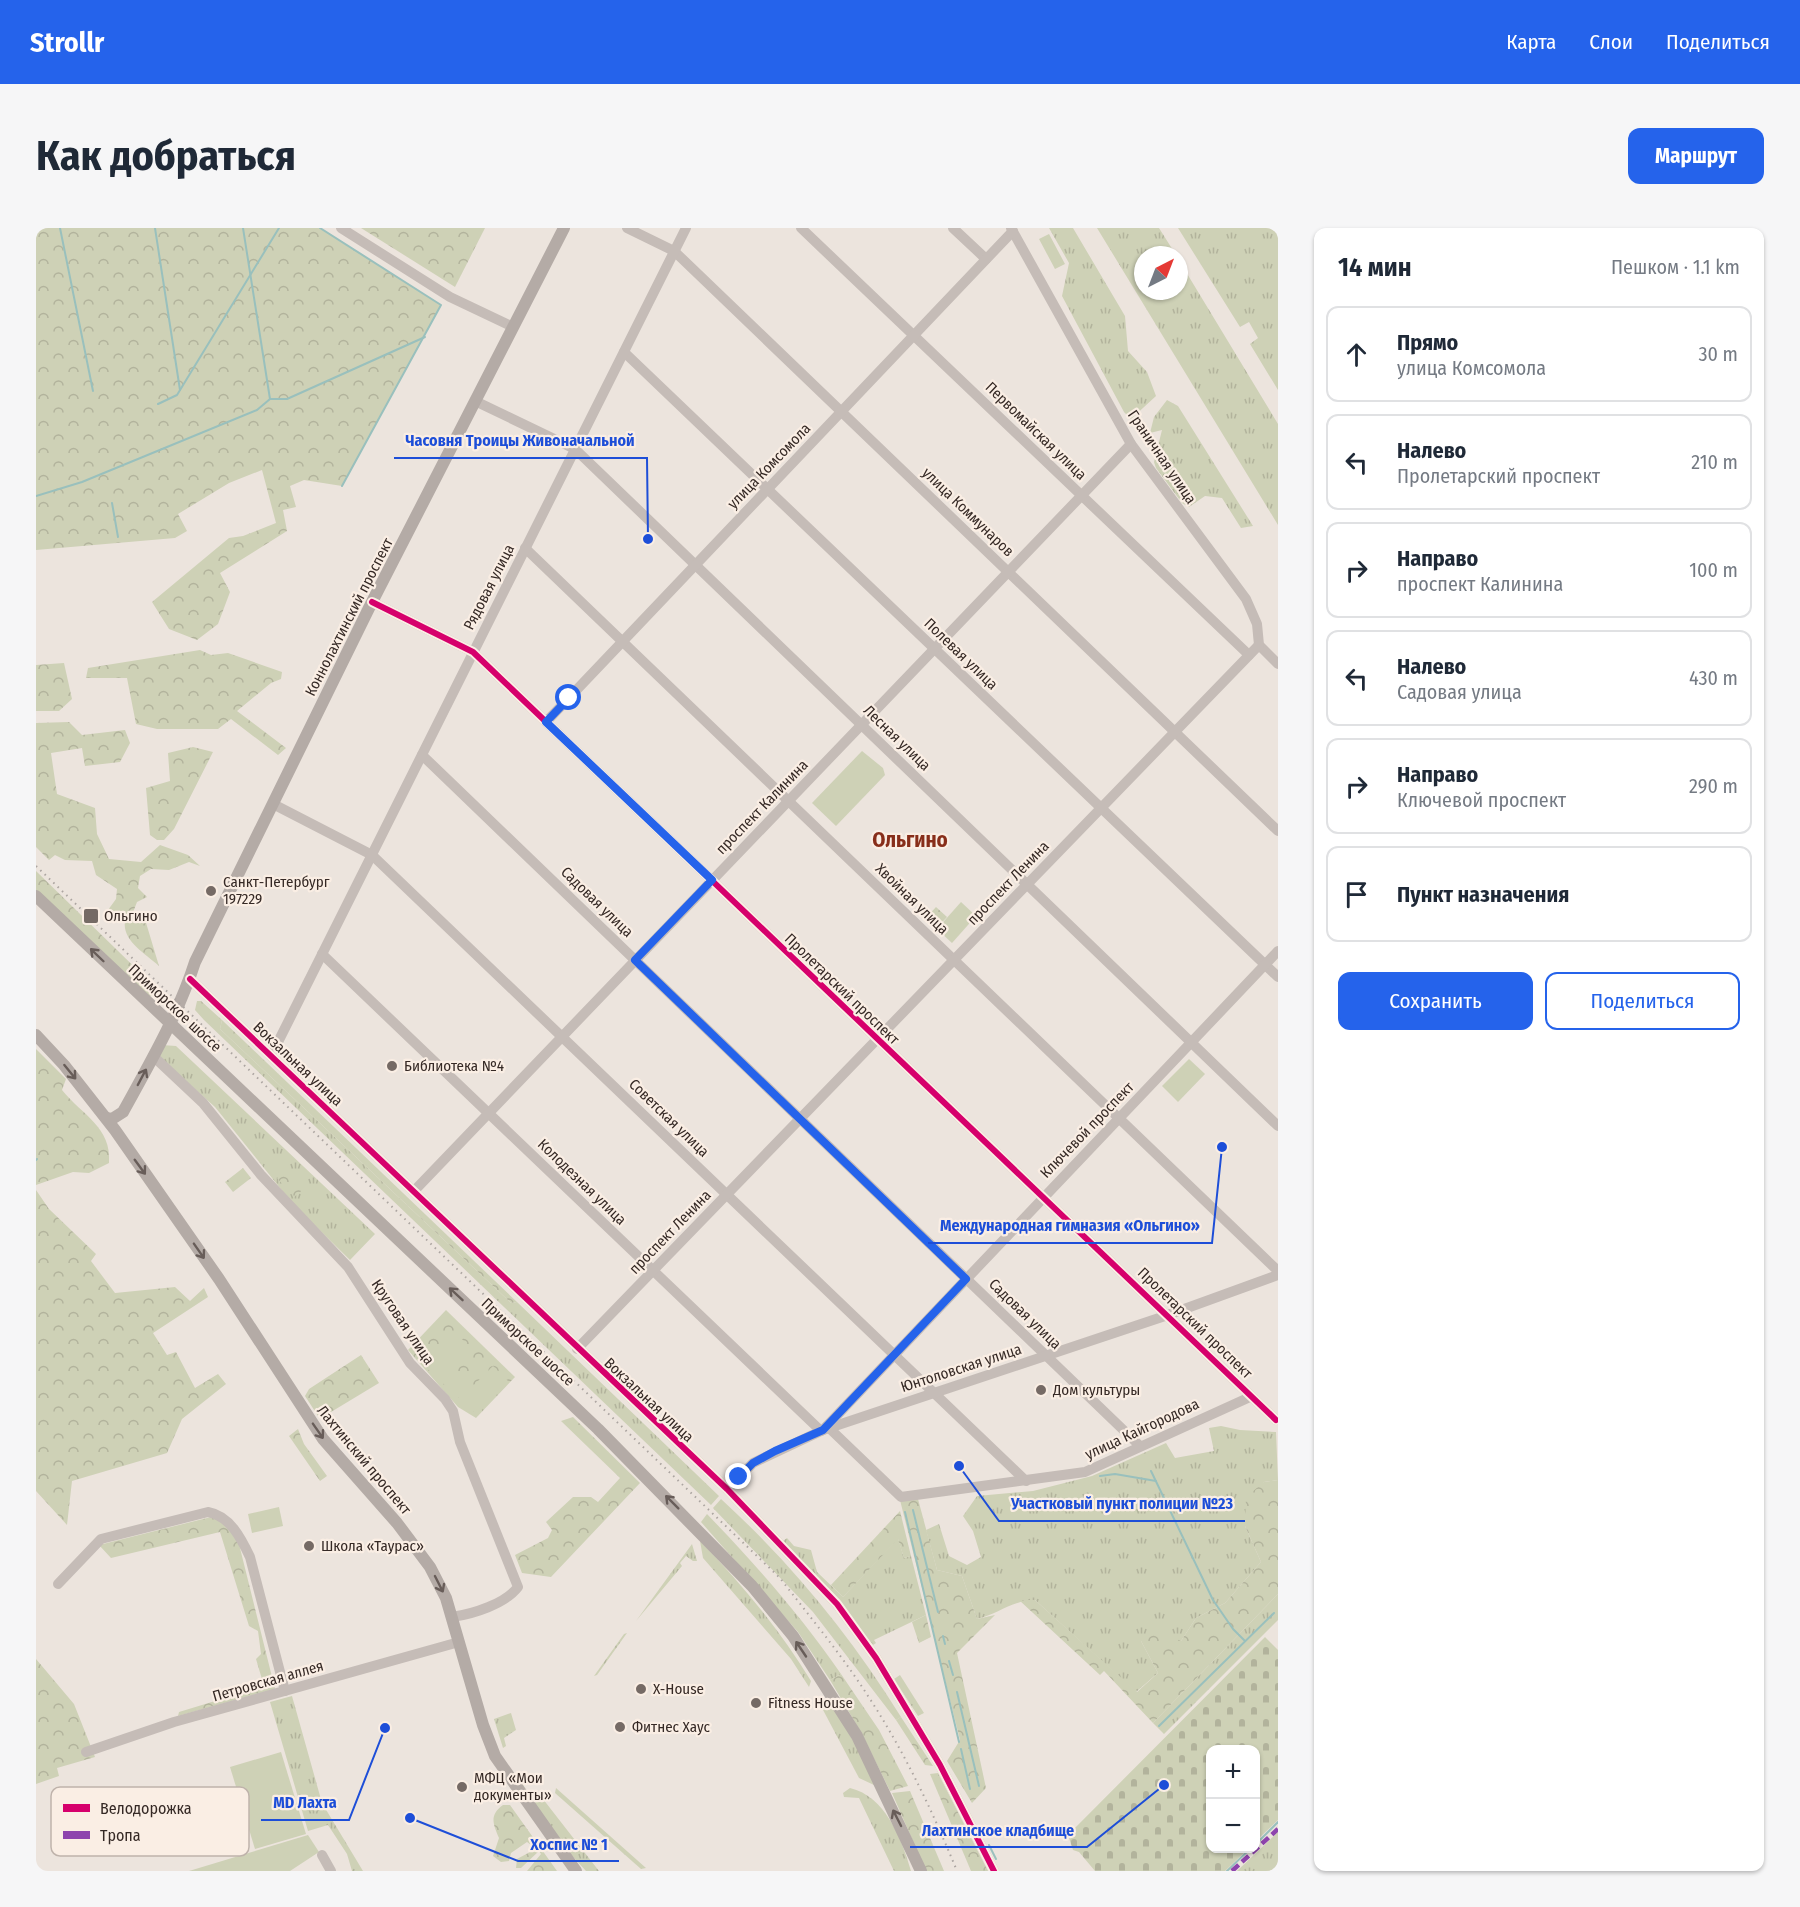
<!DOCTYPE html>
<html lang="ru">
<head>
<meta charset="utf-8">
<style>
	body { margin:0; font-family:"Fira Sans Condensed",sans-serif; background:#f6f6f7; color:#1f2937 }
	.controls { position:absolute; right:18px; bottom:18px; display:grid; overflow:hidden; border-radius:12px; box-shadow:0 2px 4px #0004 }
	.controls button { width:54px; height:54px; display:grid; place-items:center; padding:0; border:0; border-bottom:2px solid #e0e1e3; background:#fff; color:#1f2937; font:30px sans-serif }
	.compass { position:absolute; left:1098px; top:18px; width:54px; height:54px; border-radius:50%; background:#fff; box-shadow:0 2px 4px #0004; rotate:42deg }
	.stop { position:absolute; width:18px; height:18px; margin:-14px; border:4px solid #2563eb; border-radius:50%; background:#fff }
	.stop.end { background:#2563eb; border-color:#fff; box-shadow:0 2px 6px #0008 }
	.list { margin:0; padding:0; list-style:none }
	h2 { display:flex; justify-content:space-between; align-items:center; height:78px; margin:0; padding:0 24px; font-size:26px }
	h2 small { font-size:20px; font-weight:400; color:#747a83 }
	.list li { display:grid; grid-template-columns:39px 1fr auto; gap:18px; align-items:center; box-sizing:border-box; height:96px; margin:0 12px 12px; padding:0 12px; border:2px solid #e0e1e3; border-radius:12px }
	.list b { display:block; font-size:22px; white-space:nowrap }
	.list p { margin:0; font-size:20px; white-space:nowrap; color:#747a83 }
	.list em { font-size:20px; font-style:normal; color:#747a83 }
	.actions { display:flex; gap:12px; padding:18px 24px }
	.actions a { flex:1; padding:14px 0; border:2px solid #2563eb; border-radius:12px; text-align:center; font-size:21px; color:#2563eb }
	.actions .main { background:#2563eb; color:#fff }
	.icon { flex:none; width:33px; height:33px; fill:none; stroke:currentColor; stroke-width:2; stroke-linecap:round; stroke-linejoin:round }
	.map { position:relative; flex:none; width:1242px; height:1643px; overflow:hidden; border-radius:12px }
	header { display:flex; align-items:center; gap:36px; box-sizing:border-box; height:84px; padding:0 30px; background:#2563eb; color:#fff }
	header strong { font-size:28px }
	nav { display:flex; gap:33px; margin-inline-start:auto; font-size:21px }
	.intro { display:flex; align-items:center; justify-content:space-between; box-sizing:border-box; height:144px; padding:0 36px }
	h1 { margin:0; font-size:42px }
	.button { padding:15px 27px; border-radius:12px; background:#2563eb; color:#fff; font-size:21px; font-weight:700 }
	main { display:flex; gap:36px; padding:0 36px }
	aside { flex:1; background:#fff; border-radius:12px; box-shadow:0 2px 4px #0004 }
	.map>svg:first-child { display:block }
	.grass { fill:url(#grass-tufts) }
	.forest { fill:url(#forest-crowns) }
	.cemetery { fill:url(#cemetery-stones) }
	.garden { fill:#ced1b6 }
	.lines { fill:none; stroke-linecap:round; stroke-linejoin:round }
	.stream { stroke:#99c0bd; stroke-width:2 }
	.minor { stroke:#c5bcb7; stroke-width:10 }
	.major { stroke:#b4aba6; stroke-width:12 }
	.rail { stroke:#aca5a1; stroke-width:2; stroke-dasharray:1.5 4.5; stroke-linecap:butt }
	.quiet { stroke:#8e44ad; stroke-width:4.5; stroke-dasharray:9 4.5; stroke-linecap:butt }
	.cycleway-casing { stroke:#faeee4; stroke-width:10 }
	.cycleway { stroke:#d6006c; stroke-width:6 }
	.oneway { stroke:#685d59 }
	.route { stroke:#2563eb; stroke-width:8 }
	.poi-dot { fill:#756a65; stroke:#faeee4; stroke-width:2 }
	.labels { text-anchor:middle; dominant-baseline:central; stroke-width:4.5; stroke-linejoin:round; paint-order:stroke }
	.street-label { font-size:15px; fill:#352925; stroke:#faeee4 }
	.poi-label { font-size:15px; fill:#352925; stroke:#faeee4; text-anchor:start }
	.district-label { font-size:21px; font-weight:bold; fill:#882e1a; stroke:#faeee4 }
	.key { fill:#faeee4; stroke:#bfb3ab; stroke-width:1.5 }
	.key-label { font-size:16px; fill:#352925 }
	.leader { fill:none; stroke:#1d4ed8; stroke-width:2 }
	.callout-dot { fill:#1d4ed8; stroke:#faeee4; stroke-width:2 }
	.callout-label { font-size:16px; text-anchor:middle; font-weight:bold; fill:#1d4ed8; stroke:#faeee4; stroke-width:4.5; stroke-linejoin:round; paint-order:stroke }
</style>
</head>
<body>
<header>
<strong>Strollr</strong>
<nav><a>Карта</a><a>Слои</a><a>Поделиться</a></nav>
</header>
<div class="intro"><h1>Как добраться</h1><a class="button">Маршрут</a></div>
<main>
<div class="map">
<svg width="1242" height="1643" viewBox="0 0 1242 1643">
	<defs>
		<pattern id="grass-tufts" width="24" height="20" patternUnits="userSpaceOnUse" patternTransform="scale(1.5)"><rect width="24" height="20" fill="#ced1b6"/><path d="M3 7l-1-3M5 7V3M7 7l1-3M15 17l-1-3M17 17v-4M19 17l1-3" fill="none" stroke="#b2b39c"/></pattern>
		<pattern id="forest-crowns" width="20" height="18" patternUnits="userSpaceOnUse" patternTransform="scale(1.5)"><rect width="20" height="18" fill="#ced1b6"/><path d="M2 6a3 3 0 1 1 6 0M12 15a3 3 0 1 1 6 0" fill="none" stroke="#b2b39c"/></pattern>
		<pattern id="cemetery-stones" width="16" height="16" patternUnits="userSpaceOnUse" patternTransform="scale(1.5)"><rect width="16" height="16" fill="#ced1b6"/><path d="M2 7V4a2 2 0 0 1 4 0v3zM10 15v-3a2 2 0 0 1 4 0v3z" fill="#b2b39c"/></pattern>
	</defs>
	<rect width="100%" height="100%" fill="#ece4dd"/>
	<g class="grass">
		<path d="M1013 0H1037L1089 88 1092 123 1111 144 1120 168 1095 191 1088 184 1026 68 1033 35Z"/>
		<path d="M1061 0H1123L1140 27H1107V63H1143V32L1147 39 1242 196V297Z"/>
		<path d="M1142 0H1242V162L1214 116 1222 110 1213 94 1204 99Z"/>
		<path d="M1131 172 1142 178 1217 298 1205 300 1186 270 1169 268 1153 279 1146 275 1120 240 1118 234 1126 202 1114 205 1118 189Z"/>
		<path d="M161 773H165L186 792 184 801 475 1075 481 1074 683 1268 675 1277 168 792 159 782Z"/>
		<path d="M126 817 140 818 339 1006 314 1032 256 975 179 879 123 829Z"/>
		<path d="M1185 1198 1204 1202 1240 1204 1242 1252 1228 1254 1209 1298 1225 1334 1189 1375 1160 1390 1145 1413H1105L1122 1445 1100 1464 999 1372C977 1372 962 1386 941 1391L926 1348 901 1342 890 1302 903 1296 913 1328 931 1337 945 1329 937 1303 927 1288 941 1268 997 1263 1056 1248 1130 1215 1139 1230 1178 1223 1173 1200Z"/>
		<path d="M685 1271C756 1336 815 1408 865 1489L860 1492 777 1384 677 1280Z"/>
		<path d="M671 1286C720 1337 765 1388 805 1446L794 1452 762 1404 665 1294Z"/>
		<path d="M751 1310 758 1318 775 1322 781 1344 807 1369 862 1310 868 1330 875 1328 890 1387 838 1412 840 1415 837 1417 747 1313Z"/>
		<path d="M664 1313C705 1355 744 1402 775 1453L773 1459 755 1431 667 1330Z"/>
		<path d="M656 1316 661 1333H657L650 1328 644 1335 646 1338 600 1393Z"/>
		<path d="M1242 1366V1392L1128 1506 1117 1495Z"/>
		<path d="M591 1405 561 1447 558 1448 588 1406Z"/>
		<path d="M864 1447 888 1485 882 1488 858 1451Z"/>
		<path d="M256 1468 286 1575 327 1643H316L311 1626 292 1597 272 1603 234 1474Z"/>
		<path d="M795 1473 840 1554 838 1557 823 1550 786 1480Z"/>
		<path d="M475 1485 480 1502 468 1510 470 1518 467 1520 458 1491Z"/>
		<path d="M482 1549 493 1566 507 1571 563 1643H550L530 1621 478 1551Z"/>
		<path d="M520 1560 610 1640 605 1641 519 1565Z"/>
		<path d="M814 1560C849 1568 866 1611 875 1643H858L823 1570 808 1569 807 1565Z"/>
		<path d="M1242 1604V1643H1201Z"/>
	</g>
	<g class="forest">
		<path d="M0 0H284L405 77 306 258 268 252 254 258 260 279 247 282 251 303 184 345 194 364 182 396 161 412 133 401 116 374 193 310 207 308 240 295 226 242 193 255 142 286 151 303 139 310 0 322Z"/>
		<path d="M325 0H449L419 59Z"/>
		<path d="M164 422 175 427 192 425 246 444 245 451 235 455 201 483 250 520 242 527 195 491 182 501H121L100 496 91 450H50L52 440Z"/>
		<path d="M28 435 36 471 23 483H0V437Z"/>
		<path d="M33 494 46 507 89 502 94 515 84 534 49 538 46 520 15 525 21 566 59 580 61 606 73 631 105 634 124 617 152 627 164 638 153 634 133 642 115 641 104 648 102 660 111 669 101 674 96 687 108 688 123 738C106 723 81 710 91 686L72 682 80 671 81 661 60 647 56 633 29 632 19 627 13 632 0 619V495Z"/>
		<path d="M157 519 177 524 138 601 128 612H121L114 607 110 560 134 553 132 525Z"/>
		<path d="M0 643 121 761 116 768H110L0 664Z"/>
		<path d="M900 679 911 689 900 701 889 691Z"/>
		<path d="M186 792 481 1074 475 1075 184 801Z"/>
		<path d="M0 821 30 851 26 862C46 887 76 899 73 935L53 945 37 944 0 957Z"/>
		<path d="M207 940 215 950 197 964 189 954Z"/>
		<path d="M256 944 270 959 258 969 241 950 247 946 250 949Z"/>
		<path d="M0 962 13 981 60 1026 55 1033 79 1065 139 1059 154 1073 168 1060 172 1069 117 1105 131 1127 140 1124 159 1160 182 1146 190 1156 146 1191 131 1225 36 1253 31 1297 0 1263Z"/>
		<path d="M410 1082 479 1149 440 1190 422 1179 372 1122Z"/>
		<path d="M325 1127 343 1155 290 1187 282 1188 269 1168 273 1161Z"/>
		<path d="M537 1189 604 1255 515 1349 486 1345 479 1327 512 1310 516 1302 510 1294 537 1269H555L562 1274 584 1250 525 1193Z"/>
		<path d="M262 1201 268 1216 291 1248 284 1253 253 1208Z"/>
		<path d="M1242 1252V1366L1117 1495 1068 1443 1064 1447 983 1372H999L1101 1464 1122 1445 1105 1413 1115 1400 1145 1413 1160 1390 1189 1375 1225 1334 1209 1298 1210 1269 1228 1254Z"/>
		<path d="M882 1271 901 1342 926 1348 941 1391 959 1387 921 1425 950 1560 936 1575 911 1533 924 1512 864 1272Z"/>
		<path d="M864 1283 875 1328 868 1330 862 1311 807 1369 795 1357Z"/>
		<path d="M175 1289 188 1293 202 1312 239 1461 142 1488 143 1484 228 1458 220 1431 225 1426 222 1403 213 1398 184 1304 75 1330 63 1317Z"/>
		<path d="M890 1387 895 1409 883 1415 876 1394Z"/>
		<path d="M0 1431 38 1476 59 1529 21 1540 23 1548 0 1556Z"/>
		<path d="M805 1446 843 1502 872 1558 854 1563 826 1506 794 1452Z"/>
		<path d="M865 1489 897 1538 889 1537 860 1492Z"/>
		<path d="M902 1545 952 1643H935L894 1546Z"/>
		<path d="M874 1563 908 1643H890L856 1565Z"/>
		<path d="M467 1577H474L521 1643H491L505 1626 503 1623 485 1640H480L481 1631 494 1624 498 1619 491 1614 475 1625 473 1633 465 1634 457 1628 463 1610C457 1596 453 1587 467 1577Z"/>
	</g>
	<path class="cemetery" d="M1229 1409 1242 1422V1592L1220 1613V1522H1174V1620L1212 1621 1189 1643H1059L1043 1624 1037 1622 1032 1607Z"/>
	<g class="garden">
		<path d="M1013 6 1029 36 1019 41 1003 11Z"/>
		<path d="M826 523 847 540 849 547 800 598 776 575Z"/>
		<path d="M925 674 940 688 916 715 901 701Z"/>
		<path d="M1153 831 1169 846 1142 874 1126 858Z"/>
		<path d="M418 1103 433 1118 415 1138 437 1158 457 1138 473 1154 441 1187 386 1136Z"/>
		<path d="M243 1279 247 1298 216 1305 212 1286Z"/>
		<path d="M245 1524 270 1606 219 1621 194 1539Z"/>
		<path d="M272 1607 283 1624 254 1643H153Z"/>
	</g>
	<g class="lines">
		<g class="stream">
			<path d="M24 0 57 163"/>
			<path d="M119 0 144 162"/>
			<path d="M284 0 405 77 306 258"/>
			<path d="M234 171H251L389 109"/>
			<path d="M122 176 141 167 243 0"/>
			<path d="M0 268 46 254 221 182 234 171 207 0"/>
			<path d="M76 275 82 309"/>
			<path d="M0 932 1 931"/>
			<path d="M1115 1243 1177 1372 1197 1401 1209 1413"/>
			<path d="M1064 1248 1079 1246 1120 1253"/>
			<path d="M877 1282 902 1384"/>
			<path d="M869 1284 923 1514"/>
			<path d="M907 1408 909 1416"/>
			<path d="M913 1433 917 1447"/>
			<path d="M921 1464 943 1558"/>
			<path d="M1123 1498 1238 1385"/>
			<path d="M925 1521 934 1561"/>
			<path d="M1220 1616 1242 1594"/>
			<path d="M953 1617 960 1631"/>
			<path d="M1191 1643 1215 1620"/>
		</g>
		<g class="minor">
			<path d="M305 0 414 69 477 99"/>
			<path d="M591 0 638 23 1242 603"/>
			<path d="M765 0 1213 427"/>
			<path d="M917 0 950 31"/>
			<path d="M975 0 1095 216 1210 371 1221 396 1223 417 1242 436"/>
			<path d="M588 124 1242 749"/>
			<path d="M439 173 539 221 1242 898"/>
			<path d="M489 320 1242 1043"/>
			<path d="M336 374 437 424 1240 1192"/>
			<path d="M510 494 977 3"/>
			<path d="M386 527 1104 1218"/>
			<path d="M237 576 336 627 990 1253"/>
			<path d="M286 726 785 1203"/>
			<path d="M154 751 691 1261 801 1376 840 1430 904 1537 958 1643"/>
			<path d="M117 828 167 875 225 947 312 1039 374 1135 409 1171 417 1183 424 1214 482 1359C469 1376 437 1386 416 1389"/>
			<path d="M235 828 650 0"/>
			<path d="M378 963 1095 216"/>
			<path d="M541 1121 1223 417"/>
			<path d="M791 1198 865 1269 1049 1244 1214 1169"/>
			<path d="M787 1202 1129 1088 1242 1047"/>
			<path d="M691 1261 717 1235 787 1202 1242 723"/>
			<path d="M22 1356 65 1311 172 1284C194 1288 205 1310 214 1329L249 1463"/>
			<path d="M50 1524 138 1494 423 1414"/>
			<path d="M286 1627 295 1643"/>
		</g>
		<g class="major">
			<path d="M0 668 562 1201 716 1358 757 1408 821 1508 885 1643"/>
			<path d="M0 807 28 837 79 902 183 1051 287 1211 361 1295 394 1339 410 1370 447 1497 459 1528 540 1643"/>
			<path d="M70 890 76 891 87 884C114 835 142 787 159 734L336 374 528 0"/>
		</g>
		<path class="rail" d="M0 638 744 1350C774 1389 805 1426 832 1468 868 1523 896 1582 921 1643"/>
		<path class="quiet" d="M1196 1643 1242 1601"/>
		<g class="cycleway-casing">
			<g id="cycleway">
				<path d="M336 374 437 424 1240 1192"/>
				<path d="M154 751 691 1261 801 1376 840 1430 904 1537 958 1643"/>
			</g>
		</g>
		<use href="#cycleway" class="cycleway"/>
	</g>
	<defs><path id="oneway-shaft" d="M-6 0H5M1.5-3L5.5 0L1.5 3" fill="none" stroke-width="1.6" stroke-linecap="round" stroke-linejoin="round" transform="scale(1.5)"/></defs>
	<g class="oneway">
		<use href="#oneway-shaft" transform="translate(61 727) rotate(-136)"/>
		<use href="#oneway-shaft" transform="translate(34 844) rotate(51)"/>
		<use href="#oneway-shaft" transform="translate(106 849) rotate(-62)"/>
		<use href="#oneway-shaft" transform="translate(104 939) rotate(54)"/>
		<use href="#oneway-shaft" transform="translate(163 1023) rotate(55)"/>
		<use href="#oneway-shaft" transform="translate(420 1066) rotate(-137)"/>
		<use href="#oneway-shaft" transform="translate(282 1203) rotate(55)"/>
		<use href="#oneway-shaft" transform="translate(636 1274) rotate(-135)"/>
		<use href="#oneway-shaft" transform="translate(403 1356) rotate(63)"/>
		<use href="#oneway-shaft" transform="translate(765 1421) rotate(-124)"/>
		<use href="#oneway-shaft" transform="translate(861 1590) rotate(-117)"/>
	</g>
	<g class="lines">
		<path class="route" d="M533 470 510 494 676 652 599 732 930 1051 787 1202 739 1223 717 1235 703 1249"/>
	</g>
	<g class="poi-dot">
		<circle cx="175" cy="663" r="6"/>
		<rect x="47" y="680" width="16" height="16" rx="3"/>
		<circle cx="356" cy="838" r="6"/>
		<circle cx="1005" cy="1162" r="6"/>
		<circle cx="273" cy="1318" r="6"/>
		<circle cx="605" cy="1461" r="6"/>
		<circle cx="720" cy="1475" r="6"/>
		<circle cx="584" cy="1499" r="6"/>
		<circle cx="426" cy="1559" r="6"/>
	</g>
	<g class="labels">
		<g class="street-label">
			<text transform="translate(1000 203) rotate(44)">Первомайская улица</text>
			<text transform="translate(1126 229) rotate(56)">Граничная улица</text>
			<text transform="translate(733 238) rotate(-46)">улица Комсомола</text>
			<text transform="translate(932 284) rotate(44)">улица Коммунаров</text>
			<text transform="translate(453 359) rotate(-63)">Рядовая улица</text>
			<text transform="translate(313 389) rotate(-63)">Коннолахтинский проспект</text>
			<text transform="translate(925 426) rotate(44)">Полевая улица</text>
			<text transform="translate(861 510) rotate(44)">Лесная улица</text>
			<text transform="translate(726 579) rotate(-46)">проспект Калинина</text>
			<text transform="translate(972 655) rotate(-46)">проспект Ленина</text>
			<text transform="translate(876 671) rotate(44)">Хвойная улица</text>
			<text transform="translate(561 674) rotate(44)">Садовая улица</text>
			<text transform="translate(806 761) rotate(44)">Пролетарский проспект</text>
			<text transform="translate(139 780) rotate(43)">Приморское шоссе</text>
			<text transform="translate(262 836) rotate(43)">Вокзальная улица</text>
			<text transform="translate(633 890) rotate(44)">Советская улица</text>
			<text transform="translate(1051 902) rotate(-46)">Ключевой проспект</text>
			<text transform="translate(546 954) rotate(44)">Колодезная улица</text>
			<text transform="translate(634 1004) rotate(-46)">проспект Ленина</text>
			<text transform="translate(989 1086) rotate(44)">Садовая улица</text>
			<text transform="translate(367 1094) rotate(56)">Круговая улица</text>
			<text transform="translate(1159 1095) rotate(44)">Пролетарский проспект</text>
			<text transform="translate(492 1114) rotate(43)">Приморское шоссе</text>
			<text transform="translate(925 1140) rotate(-18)">Юнтоловская улица</text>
			<text transform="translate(613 1172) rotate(43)">Вокзальная улица</text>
			<text transform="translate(1106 1201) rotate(-25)">улица Кайгородова</text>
			<text transform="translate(328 1232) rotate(50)">Лахтинский проспект</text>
			<text transform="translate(232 1453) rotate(-16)">Петровская аллея</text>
		</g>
		<g class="poi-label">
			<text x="187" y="654">Санкт-Петербург<tspan x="187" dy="17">197229</tspan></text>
			<text x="68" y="688">Ольгино</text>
			<text x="368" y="838">Библиотека №4</text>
			<text x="1017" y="1162">Дом культуры</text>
			<text x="285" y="1318">Школа «Таурас»</text>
			<text x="617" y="1461">X-House</text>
			<text x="732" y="1475">Fitness House</text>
			<text x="596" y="1499">Фитнес Хаус</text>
			<text x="438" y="1550">МФЦ «Мои<tspan x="438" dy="17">документы»</tspan></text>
		</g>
		<g class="district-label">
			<text x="874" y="612">Ольгино</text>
		</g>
	</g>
	<rect x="15" y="1559" width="198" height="69" rx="9" class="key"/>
	<rect x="27" y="1576" width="27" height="8" fill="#d6006c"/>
	<rect x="27" y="1603" width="27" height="8" fill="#8e44ad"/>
	<g class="key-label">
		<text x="64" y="1586">Велодорожка</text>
		<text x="64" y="1613">Тропа</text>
	</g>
	<path class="leader" d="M612 311L611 230H358M1186 919L1176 1015H892M923 1238L963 1293H1209M349 1500L313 1592H225M1128 1557L1051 1619H874M374 1590L482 1633H583"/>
	<g class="callout-dot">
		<circle cx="612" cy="311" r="6"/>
		<circle cx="1186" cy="919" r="6"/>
		<circle cx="923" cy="1238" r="6"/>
		<circle cx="349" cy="1500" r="6"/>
		<circle cx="1128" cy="1557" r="6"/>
		<circle cx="374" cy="1590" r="6"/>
	</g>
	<g class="callout-label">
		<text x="484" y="218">Часовня Троицы Живоначальной</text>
		<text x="1034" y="1003">Международная гимназия «Ольгино»</text>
		<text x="1086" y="1281">Участковый пункт полиции №23</text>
		<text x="269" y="1580">MD Лахта</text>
		<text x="962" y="1608">Лахтинское кладбище</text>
		<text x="533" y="1622">Хоспис № 1</text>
	</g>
</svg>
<div class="controls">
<button>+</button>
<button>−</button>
</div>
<svg class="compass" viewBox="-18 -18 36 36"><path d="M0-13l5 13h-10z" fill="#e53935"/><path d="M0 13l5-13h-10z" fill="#747a83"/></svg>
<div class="stop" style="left:533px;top:470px"></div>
<div class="stop end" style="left:703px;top:1249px"></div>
</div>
<aside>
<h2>14 мин<small>Пешком · 1.1 km</small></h2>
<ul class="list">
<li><svg class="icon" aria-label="ahead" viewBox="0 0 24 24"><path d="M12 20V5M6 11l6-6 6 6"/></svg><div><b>Прямо</b><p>улица Комсомола</p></div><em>30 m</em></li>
<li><svg class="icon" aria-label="left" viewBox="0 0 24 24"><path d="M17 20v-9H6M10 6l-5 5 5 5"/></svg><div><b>Налево</b><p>Пролетарский проспект</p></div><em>210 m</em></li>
<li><svg class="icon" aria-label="right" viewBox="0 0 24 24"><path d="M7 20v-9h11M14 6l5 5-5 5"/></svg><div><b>Направо</b><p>проспект Калинина</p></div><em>100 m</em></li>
<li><svg class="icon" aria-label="left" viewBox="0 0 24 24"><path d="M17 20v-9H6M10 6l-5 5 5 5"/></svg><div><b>Налево</b><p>Садовая улица</p></div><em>430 m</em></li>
<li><svg class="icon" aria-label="right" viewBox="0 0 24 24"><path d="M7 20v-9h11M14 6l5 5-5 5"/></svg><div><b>Направо</b><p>Ключевой проспект</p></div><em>290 m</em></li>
<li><svg class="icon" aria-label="arrive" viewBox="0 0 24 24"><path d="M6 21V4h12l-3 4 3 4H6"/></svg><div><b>Пункт назначения</b></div></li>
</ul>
<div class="actions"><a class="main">Сохранить</a><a>Поделиться</a></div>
</aside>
</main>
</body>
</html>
